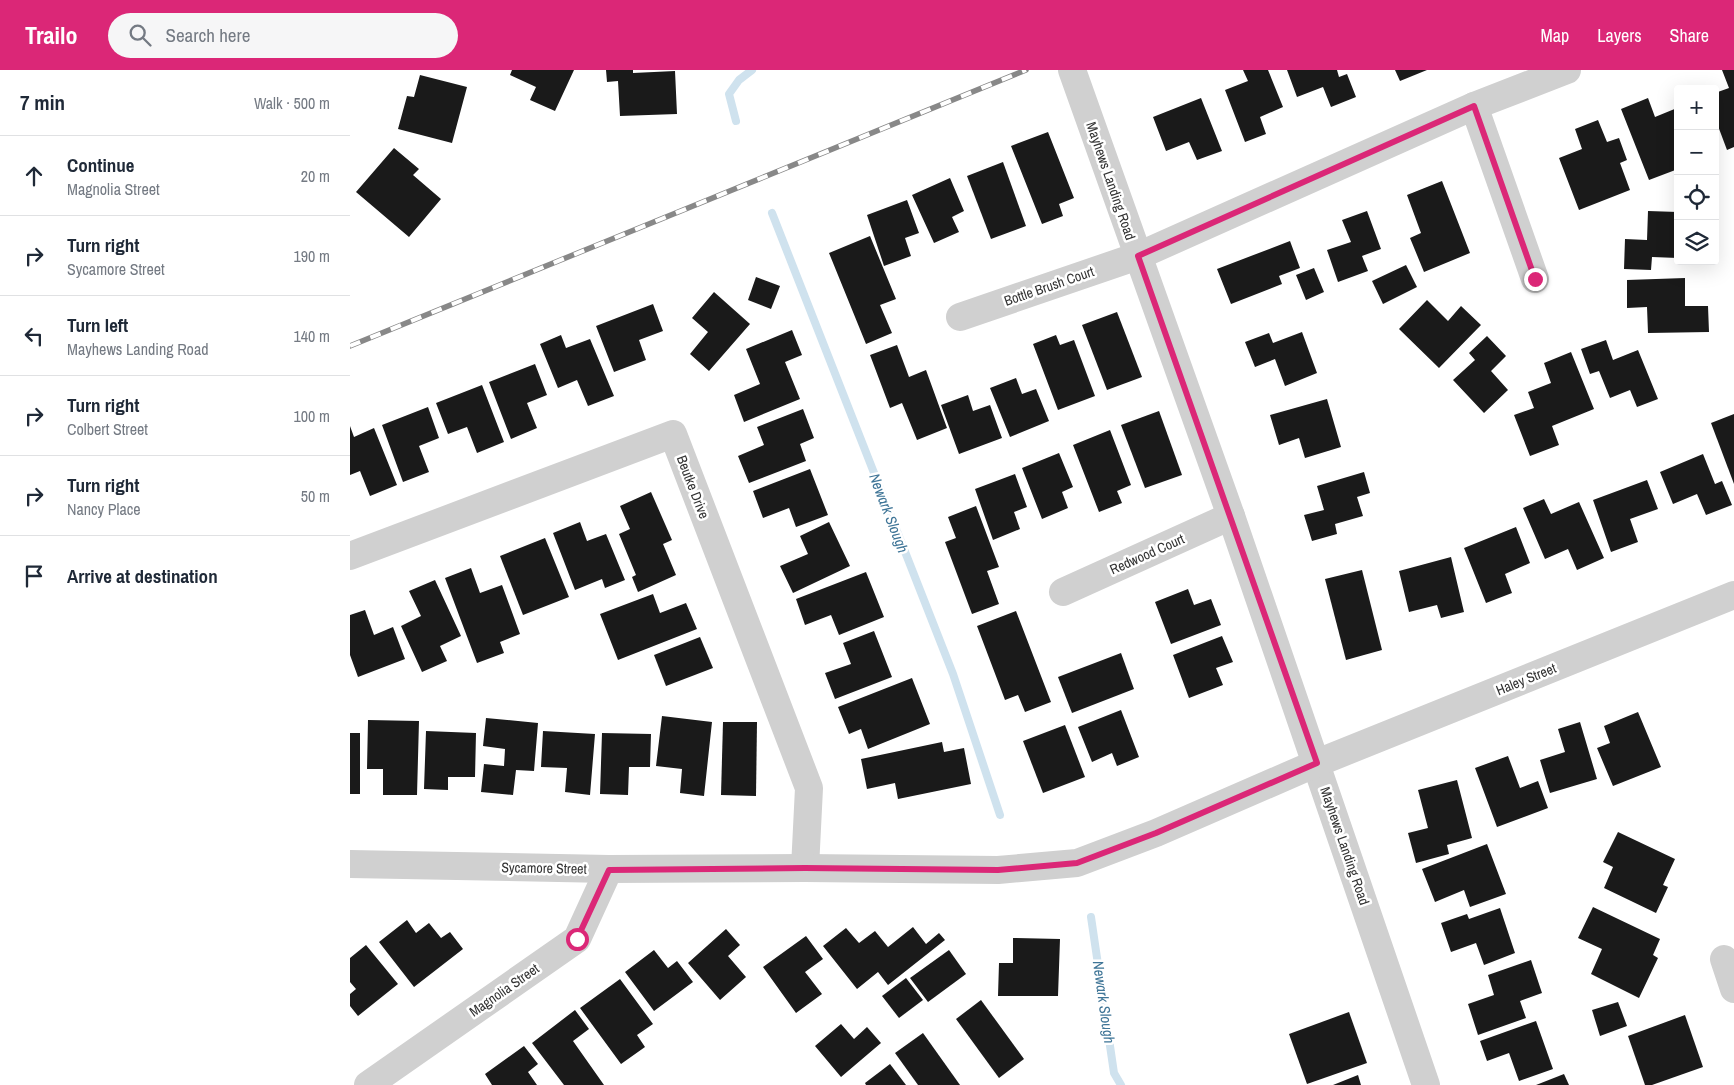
<!DOCTYPE html>
<html lang="en">
<head>
<meta charset="utf-8">
<style>
	body { margin:0; font-family:"Archivo Narrow",sans-serif; background:#f6f6f7; color:#1f2937 }
	.controls { position:absolute; right:15px; top:15px; display:grid; overflow:hidden; border-radius:5px; box-shadow:0 5px 20px #0002 }
	.controls button { width:45px; height:45px; display:grid; place-items:center; padding:0; border:0; border-bottom:1px solid #e0e1e3; background:#fff; color:#1f2937; font:25px sans-serif }
	.stop { position:absolute; width:15px; height:15px; margin:-11px; border:4px solid #db2777; border-radius:50%; background:#fff }
	.stop.end { background:#db2777; border-color:#fff; box-shadow:0 1px 5px #0008 }
	.list { margin:0; padding:0; list-style:none }
	h2 { display:flex; justify-content:space-between; align-items:center; height:65px; margin:0; padding:0 20px; font-size:21px }
	h2 small { font-size:16px; font-weight:400; color:#747a83 }
	.list li { display:grid; grid-template-columns:32px 1fr auto; gap:15px; align-items:center; box-sizing:border-box; height:80px; padding:0 20px; border-top:1px solid #e0e1e3 }
	.list b { display:block; font-size:19px; white-space:nowrap }
	.list p { margin:0; font-size:16px; white-space:nowrap; color:#747a83 }
	.list em { font-size:16px; font-style:normal; color:#747a83 }
	.icon { flex:none; width:28px; height:28px; fill:none; stroke:currentColor; stroke-width:2; stroke-linecap:round; stroke-linejoin:round }
	.map { position:relative; flex:none; width:1384px; height:1015px; overflow:hidden }
	header { display:flex; align-items:center; gap:30px; box-sizing:border-box; height:70px; padding:0 25px; background:#db2777; color:#fff }
	header strong { font-size:24px }
	nav { display:flex; gap:28px; margin-inline-start:auto; font-size:18px }
	.search { width:350px; height:45px; background:#f6f6f7; display:flex; align-items:center; gap:12px; box-sizing:border-box; padding:0 18px; border-radius:28px; color:#747a83; font-size:19px }
	main { display:flex }
	aside { flex:1; background:#fff }
	.map>svg:first-child { display:block }
	.lines { fill:none; stroke-linecap:round; stroke-linejoin:round }
	.stream { stroke:#cfe2ee; stroke-width:8 }
	.building { fill:#1a1a1a }
	.minor { stroke:#d0d0d0; stroke-width:28 }
	.tertiary { stroke:#d0d0d0; stroke-width:28 }
	.rail-casing { stroke:#888; stroke-width:5.5 }
	.rail { stroke:#fff; stroke-width:4; stroke-dasharray:11; stroke-linecap:butt }
	.route { stroke:#db2777; stroke-width:6 }
	.labels { text-anchor:middle; dominant-baseline:central; stroke-width:5; stroke-linejoin:round; paint-order:stroke }
	.street-label { font-size:14px; fill:#333; stroke:#fff }
	.water-label { font-size:15px; font-style:italic; fill:#3f7597; stroke:#fff }
</style>
</head>
<body>
<header>
<strong>Trailo</strong>
<div class="search"><svg class="icon" aria-label="search" viewBox="0 0 24 24"><circle cx="10" cy="10" r="6"/><path d="M15 15l6 6"/></svg>Search here</div>
<nav><a>Map</a><a>Layers</a><a>Share</a></nav>
</header>
<main>
<aside>
<h2>7 min<small>Walk · 500 m</small></h2>
<ul class="list">
<li><svg class="icon" aria-label="ahead" viewBox="0 0 24 24"><path d="M12 20V5M6 11l6-6 6 6"/></svg><div><b>Continue</b><p>Magnolia Street</p></div><em>20 m</em></li>
<li><svg class="icon" aria-label="right" viewBox="0 0 24 24"><path d="M7 20v-9h11M14 6l5 5-5 5"/></svg><div><b>Turn right</b><p>Sycamore Street</p></div><em>190 m</em></li>
<li><svg class="icon" aria-label="left" viewBox="0 0 24 24"><path d="M17 20v-9H6M10 6l-5 5 5 5"/></svg><div><b>Turn left</b><p>Mayhews Landing Road</p></div><em>140 m</em></li>
<li><svg class="icon" aria-label="right" viewBox="0 0 24 24"><path d="M7 20v-9h11M14 6l5 5-5 5"/></svg><div><b>Turn right</b><p>Colbert Street</p></div><em>100 m</em></li>
<li><svg class="icon" aria-label="right" viewBox="0 0 24 24"><path d="M7 20v-9h11M14 6l5 5-5 5"/></svg><div><b>Turn right</b><p>Nancy Place</p></div><em>50 m</em></li>
<li><svg class="icon" aria-label="arrive" viewBox="0 0 24 24"><path d="M6 21V4h12l-3 4 3 4H6"/></svg><div><b>Arrive at destination</b></div></li>
</ul>
</aside>
<div class="map">
<svg width="1384" height="1015" viewBox="0 0 1384 1015">
	<rect width="100%" height="100%" fill="#fff"/>
	<g class="lines">
		<g class="stream">
			<path d="M386 51 379 24 389 10 402 0"/>
			<path d="M422 143 603 604 650 745"/>
			<path d="M741 847 764 1003 771 1015"/>
		</g>
	</g>
	<g class="building">
		<path d="M162 0H224L205 41 180 30 186 17 160 5Z"/>
		<path d="M256 0H283V3L325 1 327 44 270 46 268 11 257 12Z"/>
		<path d="M893 0H918L933 37 910 47 916 64 895 72 875 20 898 11Z"/>
		<path d="M937 0H987L989 7 997 4 1006 27 981 37 973 17 947 27Z"/>
		<path d="M1045 0H1077L1050 11Z"/>
		<path d="M1372 0H1384V77L1377 80 1365 48V23L1379 18Z"/>
		<path d="M70 5 117 17 102 73 48 59 57 26 64 27Z"/>
		<path d="M851 28 872 81 847 90 839 72 816 81 803 47Z"/>
		<path d="M1298 28 1305 47 1327 38 1328 40V99L1299 110 1271 39Z"/>
		<path d="M1248 50 1257 72 1269 68 1277 90 1270 93 1280 120 1229 140 1209 88 1232 79 1225 59Z"/>
		<path d="M698 62 724 128 709 134 713 146 692 154 661 76Z"/>
		<path d="M44 78 69 99 63 105 91 129 59 167 6 122Z"/>
		<path d="M653 92 676 156 641 169 617 106Z"/>
		<path d="M600 108 614 141 602 147 609 162 584 173 562 125Z"/>
		<path d="M1092 111 1120 183 1074 202 1060 168 1071 163 1057 125Z"/>
		<path d="M557 130 569 163 555 168 561 186 534 196 517 145Z"/>
		<path d="M1017 141 1031 179 1012 186 1018 201 988 212 977 180 1001 172 992 150Z"/>
		<path d="M1298 141 1328 142V188L1302 187 1301 200 1274 199 1275 169 1297 170Z"/>
		<path d="M520 166 546 229 530 235 542 263 516 274 479 183Z"/>
		<path d="M940 171 950 198 929 206 932 214 881 234 867 199Z"/>
		<path d="M1056 195 1067 217 1033 234 1022 211Z"/>
		<path d="M964 198 974 222 956 230 946 205Z"/>
		<path d="M406 207 430 216 421 239 398 230Z"/>
		<path d="M1335 208V236H1358L1359 262 1298 263 1297 237 1277 238V210Z"/>
		<path d="M364 222 400 254 359 301 340 284 358 262 342 248Z"/>
		<path d="M1077 230 1098 251 1111 236 1131 255 1089 298 1049 259Z"/>
		<path d="M303 234 313 261 289 270 296 290 264 302 246 256Z"/>
		<path d="M767 242 792 307 757 320 732 255Z"/>
		<path d="M442 260 452 285 435 292 450 329 394 352 384 325 410 314 396 279Z"/>
		<path d="M952 262 967 303 935 316 925 289 905 297 895 272 919 263 923 273Z"/>
		<path d="M211 265 216 278 240 269 264 326 238 336 227 310 208 318 190 274Z"/>
		<path d="M706 265 710 275 724 270 745 326 708 340 683 274Z"/>
		<path d="M1137 266 1156 286 1141 301 1158 320 1134 343 1103 310 1125 290 1119 283Z"/>
		<path d="M1256 270 1263 290 1288 280 1308 329 1287 337 1280 320 1260 328 1249 301 1240 304 1231 279Z"/>
		<path d="M547 275 559 307 576 300 597 358 567 370 552 333 540 338 520 285Z"/>
		<path d="M1221 282 1244 339 1202 356 1209 375 1180 386 1164 345 1184 338 1178 322 1201 313 1194 293Z"/>
		<path d="M185 294 197 325 177 333 187 358 161 369 139 312Z"/>
		<path d="M666 308 672 324 686 319 699 351 660 367 640 318Z"/>
		<path d="M132 315 154 372 127 383 117 357 98 364 86 333Z"/>
		<path d="M618 325 623 341 640 335 652 368 609 384 591 335Z"/>
		<path d="M977 329 991 377 955 388 949 368 929 375 920 345Z"/>
		<path d="M78 337 89 368 69 376 79 402 53 412 32 355Z"/>
		<path d="M453 339 464 368 450 374 456 391 399 413 388 386 414 375 407 357Z"/>
		<path d="M809 341 832 405 795 418 771 355Z"/>
		<path d="M1384 344V414L1361 353Z"/>
		<path d="M0 356 4 367 24 358 47 415 20 426 10 401 0 405Z"/>
		<path d="M760 360 781 415 767 421 772 433 749 442 723 375Z"/>
		<path d="M709 383 723 417 712 422 718 438 692 449 672 398Z"/>
		<path d="M1353 384 1365 414 1372 411 1382 435 1356 445 1347 424 1323 434 1310 402Z"/>
		<path d="M460 399 478 445 446 457 439 438 413 448 403 421Z"/>
		<path d="M1014 402 1020 423 1007 427 1013 446 985 454 987 464 962 471 954 445 974 440 967 416Z"/>
		<path d="M665 404 677 437 664 442 670 459 643 470 625 419Z"/>
		<path d="M1297 410 1308 439 1280 449 1288 472 1261 482 1243 430Z"/>
		<path d="M301 422 322 470 313 474 326 505 288 522 282 507 286 505 269 464 280 459 270 436Z"/>
		<path d="M1194 429 1201 444 1229 432 1254 488 1227 500 1218 479 1195 489 1173 438Z"/>
		<path d="M626 436 649 497 637 501 649 534 622 544 595 472 606 468 598 447Z"/>
		<path d="M230 452 237 471 256 464 275 510 255 518 252 509 225 520 203 463Z"/>
		<path d="M479 452 500 496 443 523 430 496 458 484 450 466Z"/>
		<path d="M1166 457 1180 493 1155 504 1162 523 1136 533 1114 478Z"/>
		<path d="M195 468 219 527 173 545 150 486Z"/>
		<path d="M1101 487 1114 542 1091 548 1087 535 1059 542 1049 501Z"/>
		<path d="M121 498 130 523 152 515 170 564 150 572 154 583 127 593 95 508Z"/>
		<path d="M1012 500 1032 580 996 590 975 509Z"/>
		<path d="M516 502 534 547 489 565 481 545 455 555 446 529Z"/>
		<path d="M85 510 111 566 90 576 97 591 72 602 51 556 71 546 59 521Z"/>
		<path d="M838 519 844 535 861 529 871 555 821 574 805 532Z"/>
		<path d="M303 524 310 543 336 533 347 559 268 590 250 544Z"/>
		<path d="M15 540 24 565 43 557 55 589 8 607 0 585V545Z"/>
		<path d="M666 541 701 632 675 642 668 625 655 630 627 556Z"/>
		<path d="M524 561 542 607 485 629 475 603 501 594 493 573Z"/>
		<path d="M872 566 883 592 866 598 873 615 839 628 823 585Z"/>
		<path d="M350 567 363 598 316 616 304 585Z"/>
		<path d="M771 583 784 619 722 643 708 607Z"/>
		<path d="M562 608 580 654 518 679 511 659 499 664 488 637Z"/>
		<path d="M771 640 789 687 767 696 762 683 742 692 728 657Z"/>
		<path d="M1288 642 1311 697 1263 716 1247 678 1260 673 1254 656Z"/>
		<path d="M312 646 362 652 354 726 330 723 332 699 306 696Z"/>
		<path d="M136 648 188 653 184 701 166 700 163 725 131 722 134 694 154 696 155 679 133 676Z"/>
		<path d="M18 650 69 651 67 725H33V699H17Z"/>
		<path d="M373 652H407L406 726 371 725Z"/>
		<path d="M1230 652 1247 709 1200 723 1190 690 1215 682 1208 659Z"/>
		<path d="M715 655 735 707 693 723 673 671Z"/>
		<path d="M76 661 126 663 125 707H98V720L74 719Z"/>
		<path d="M193 661 245 664 240 725 215 722 217 698 191 697Z"/>
		<rect x="0" y="663" width="10" height="61"/>
		<path d="M252 663 301 664 300 697H279L278 725 250 724Z"/>
		<path d="M592 672 594 682 614 678 621 714 548 729 545 713 517 719 511 689Z"/>
		<path d="M1158 686 1170 718 1188 711 1198 738 1147 757 1125 698Z"/>
		<path d="M1107 710 1122 768 1097 775 1099 784 1066 793 1058 763 1078 758 1068 720Z"/>
		<path d="M1268 762 1325 789 1313 815 1318 817 1306 843 1254 818 1263 797 1253 792Z"/>
		<path d="M1137 774 1156 824 1120 837 1114 820 1085 832 1072 799Z"/>
		<path d="M1243 837 1310 869 1303 885 1308 888 1289 928 1241 904 1252 879 1228 868Z"/>
		<path d="M1150 838 1165 883 1134 895 1126 873 1101 882 1091 853 1117 844 1119 849Z"/>
		<path d="M57 850 66 863 79 853 91 868 100 862 113 879 64 917 29 872Z"/>
		<path d="M563 857 576 874 589 863 595 870 538 915 528 902 507 919 473 876 496 858 509 873 525 861 538 877Z"/>
		<path d="M376 859 390 875 378 886 396 907 370 930 338 893Z"/>
		<path d="M456 866 473 889 455 902 472 924 446 943 413 897Z"/>
		<path d="M663 868 710 869 708 926H648L649 893H663Z"/>
		<path d="M16 875 48 914 8 946 0 936V924L6 919 0 912V888Z"/>
		<path d="M304 880 318 898 327 891 343 912 304 941 275 902Z"/>
		<path d="M599 880 616 904 578 932 560 908Z"/>
		<path d="M1181 890 1192 923 1170 931 1176 948 1128 965 1118 934 1144 925 1138 905Z"/>
		<path d="M556 908 573 930 549 948 532 926Z"/>
		<path d="M270 909 303 954 287 965 295 977 271 994 230 938Z"/>
		<path d="M631 930 674 989 649 1008 606 949Z"/>
		<path d="M1268 932 1277 956 1250 966 1242 940Z"/>
		<path d="M225 940 239 959 223 971 254 1015H214L182 973Z"/>
		<path d="M999 942 1017 993 957 1014 939 964Z"/>
		<path d="M1335 945 1353 997 1302 1015H1295L1278 966Z"/>
		<path d="M1186 951 1203 999 1169 1011 1159 983 1137 991 1130 971Z"/>
		<path d="M491 954 504 969 517 957 531 973 491 1007 465 976Z"/>
		<path d="M573 963 610 1015H568L545 983Z"/>
		<path d="M174 976 188 994 178 1002 187 1015H142L135 1004Z"/>
		<path d="M540 994 556 1015H516L515 1013Z"/>
		<path d="M1214 1004 1219 1015H1186Z"/>
		<path d="M1008 1005 1011 1015H983Z"/>
	</g>
	<g class="lines">
		<g class="minor">
			<path d="M722 0 881 446 1076 1015"/>
			<path d="M1124 36 1185 209"/>
			<path d="M610 247 788 186 1124 36 1217 0"/>
			<path d="M0 486 323 364 459 718 455 798"/>
			<path d="M713 522 881 446"/>
			<path d="M1374 889 1384 919"/>
			<path d="M18 1015 227 869 259 799"/>
		</g>
		<path class="tertiary" d="M0 794 259 799 455 798 648 800 727 793 806 763 967 693 1384 525"/>
		<g class="rail-casing">
			<path id="rail" d="M0 276 676 0"/>
		</g>
		<use href="#rail" class="rail"/>
	</g>
	<g class="lines">
		<path class="route" d="M227 869 259 800 455 798 648 800 727 793 806 763 967 693 788 186 1124 36 1185 209"/>
	</g>
	<g class="labels">
		<g class="street-label">
			<text transform="translate(761 111) rotate(71)">Mayhews Landing Road</text>
			<text transform="translate(699 216) rotate(-19)">Bottle Brush Court</text>
			<text transform="translate(343 417) rotate(69)">Beutke Drive</text>
			<text transform="translate(797 484) rotate(-24)">Redwood Court</text>
			<text transform="translate(1176 609) rotate(-22)">Haley Street</text>
			<text transform="translate(995 776) rotate(71)">Mayhews Landing Road</text>
			<text transform="translate(194 798) rotate(1)">Sycamore Street</text>
			<text transform="translate(154 920) rotate(-35)">Magnolia Street</text>
		</g>
		<g class="water-label">
			<text transform="translate(539 443) rotate(69)">Newark Slough</text>
			<text transform="translate(754 932) rotate(82)">Newark Slough</text>
		</g>
	</g>
</svg>
<div class="controls">
<button>+</button>
<button>−</button>
<button><svg class="icon" aria-label="locate" viewBox="0 0 24 24"><circle cx="12" cy="12" r="6"/><path d="M12 2v4M12 18v4M2 12h4M18 12h4"/></svg></button>
<button><svg class="icon" aria-label="layers" viewBox="0 0 24 24"><path d="M12 4l9 5-9 5-9-5zM3 14l9 5 9-5"/></svg></button>
</div>
<div class="stop" style="left:227px;top:869px"></div>
<div class="stop end" style="left:1185px;top:209px"></div>
</div>
</main>
</body>
</html>
